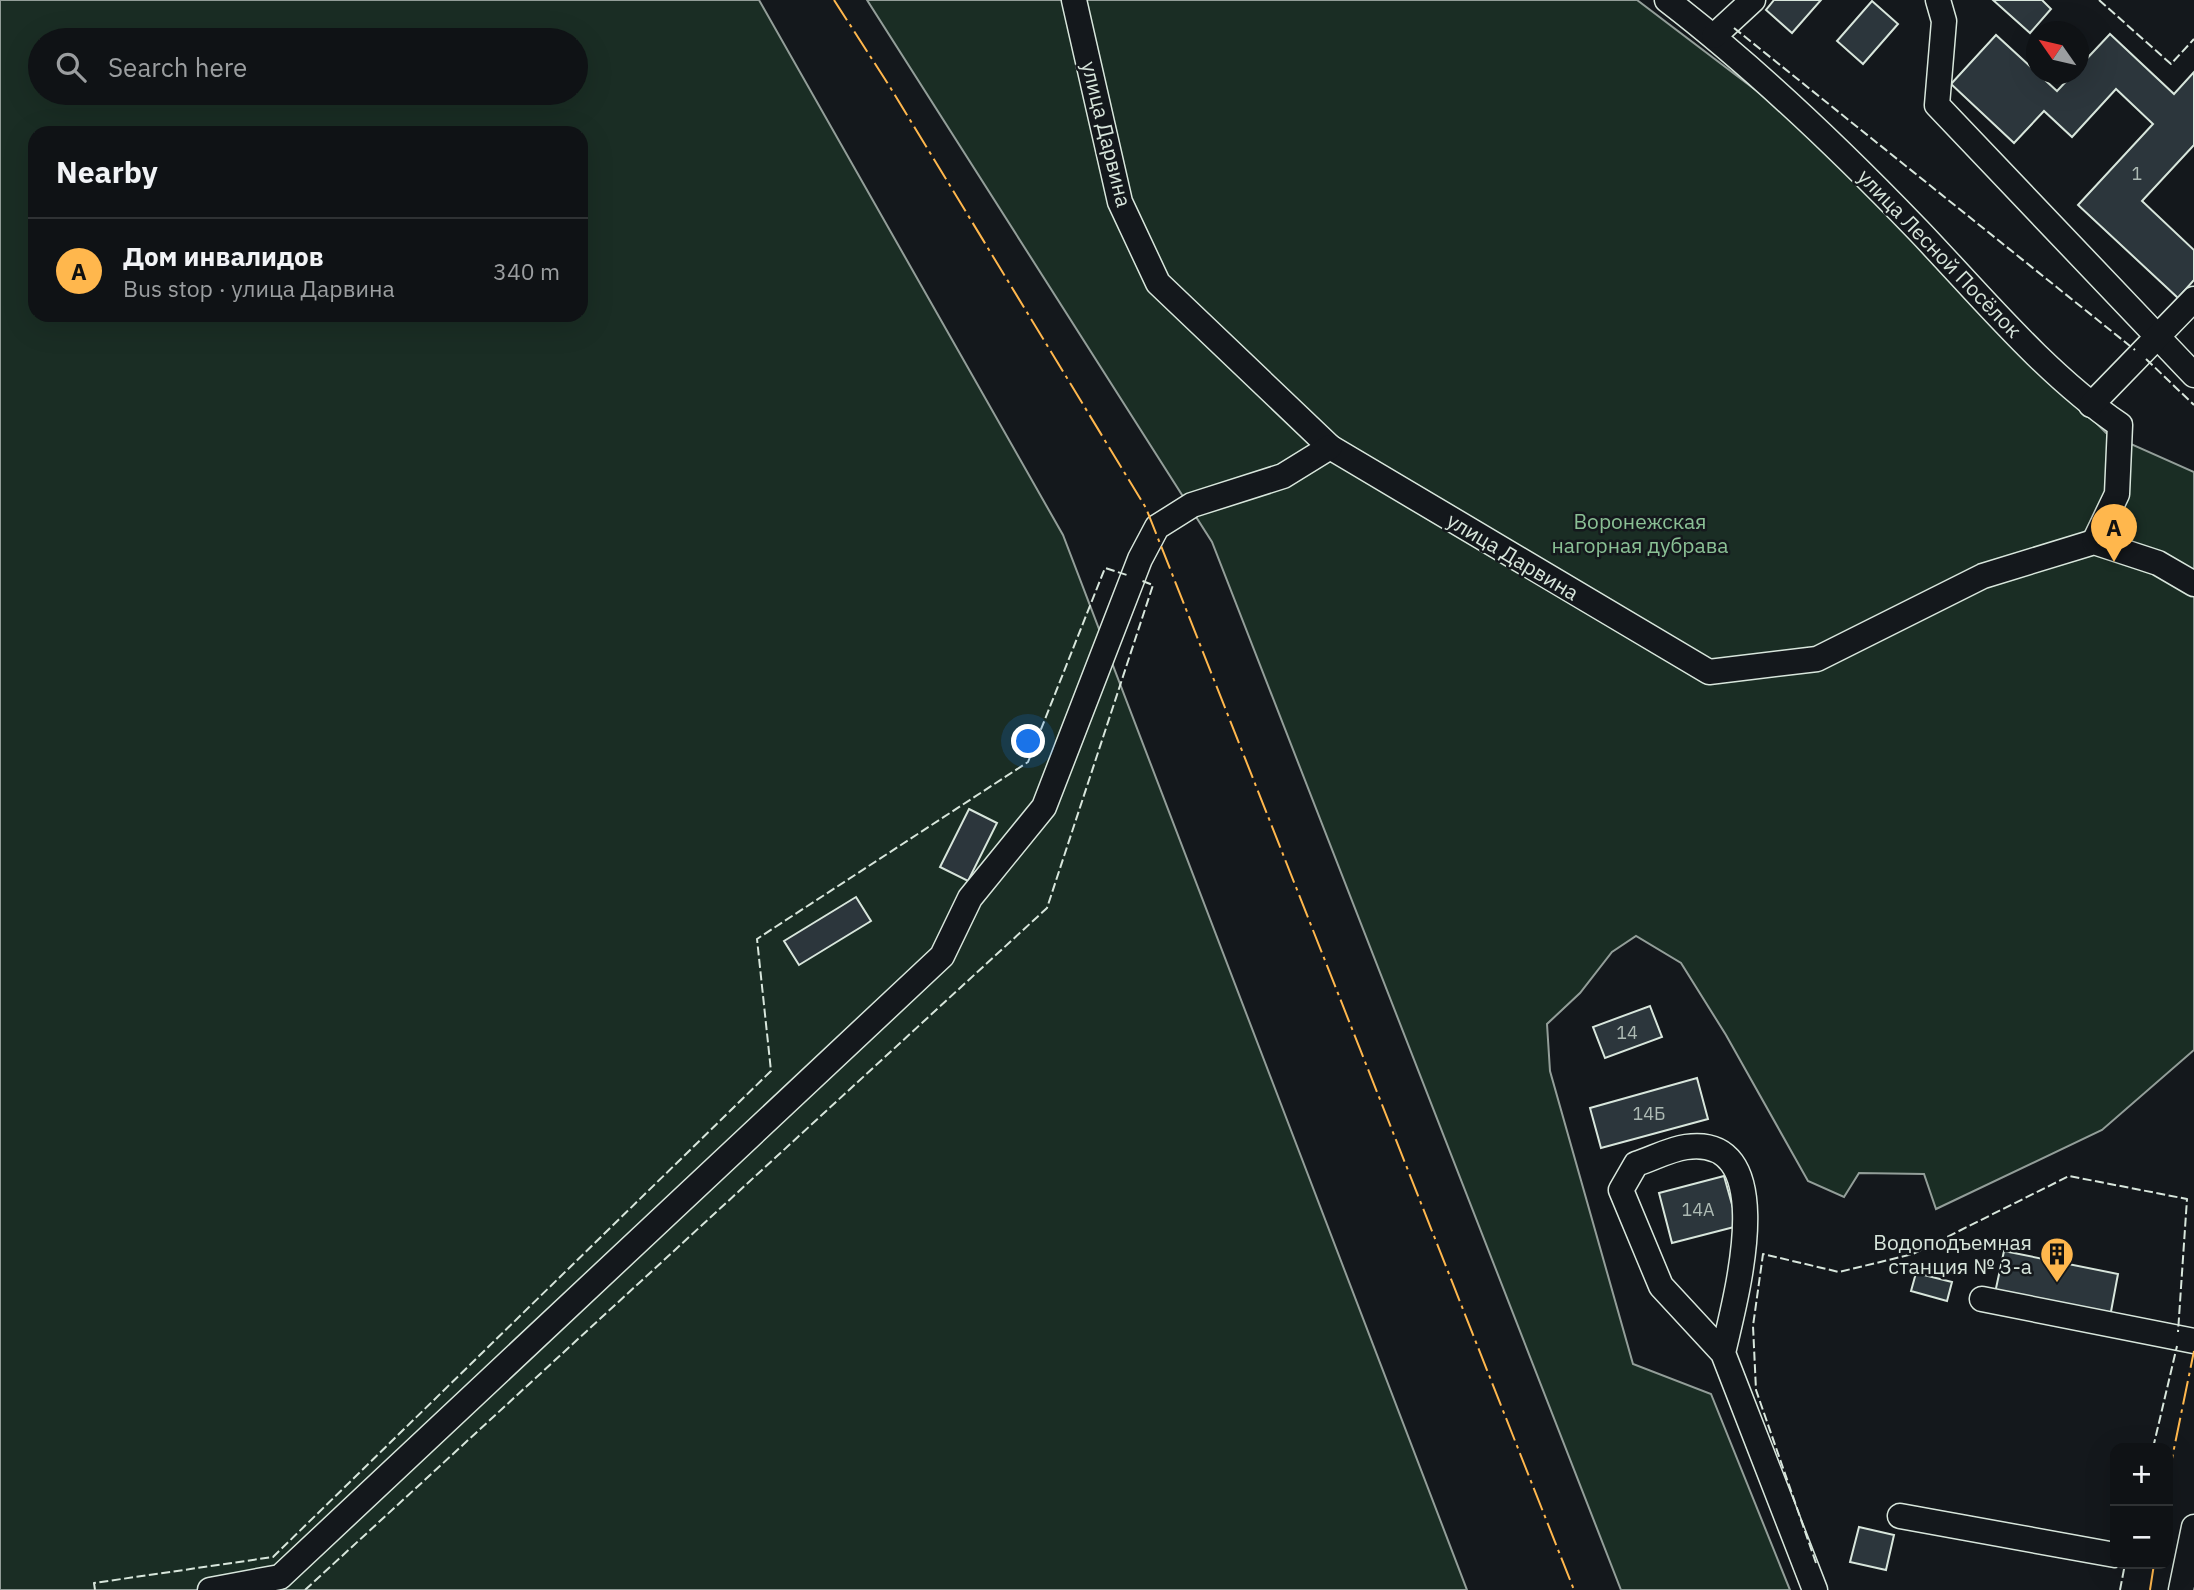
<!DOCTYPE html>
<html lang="en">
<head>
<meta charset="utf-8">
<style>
	body { margin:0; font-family:"IBM Plex Sans",sans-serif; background:#1d2022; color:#f1f3f6 }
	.controls { position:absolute; right:21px; bottom:21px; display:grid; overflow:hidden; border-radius:14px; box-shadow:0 7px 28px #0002 }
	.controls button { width:63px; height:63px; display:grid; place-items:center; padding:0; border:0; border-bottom:2px solid #2f3234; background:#0f1215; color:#f1f3f6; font:35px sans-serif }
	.compass { position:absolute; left:2026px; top:21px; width:63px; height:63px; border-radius:50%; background:#0f1215; box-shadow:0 7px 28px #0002; rotate:304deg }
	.you { position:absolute; left:1029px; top:742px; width:24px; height:24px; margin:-18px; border:5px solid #fff; border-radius:50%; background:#1a73e8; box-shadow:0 0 0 10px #1a73e833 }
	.badge { display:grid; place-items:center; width:46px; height:46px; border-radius:50%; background:#ffb74d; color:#111; font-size:23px; font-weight:700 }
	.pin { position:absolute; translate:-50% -58px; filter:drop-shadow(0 2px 4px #0008) }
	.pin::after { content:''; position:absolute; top:37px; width:24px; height:21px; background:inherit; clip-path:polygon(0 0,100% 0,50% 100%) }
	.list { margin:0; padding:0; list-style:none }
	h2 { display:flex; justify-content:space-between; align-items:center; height:91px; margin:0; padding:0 28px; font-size:30px }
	h2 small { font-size:23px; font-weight:400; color:#9b9ea0 }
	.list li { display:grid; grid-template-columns:46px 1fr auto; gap:21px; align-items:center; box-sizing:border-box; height:105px; padding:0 28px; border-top:2px solid #2f3234 }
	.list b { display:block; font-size:26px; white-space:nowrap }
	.list p { margin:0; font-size:23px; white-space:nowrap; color:#9b9ea0 }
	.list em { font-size:23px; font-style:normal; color:#9b9ea0 }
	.icon { flex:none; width:38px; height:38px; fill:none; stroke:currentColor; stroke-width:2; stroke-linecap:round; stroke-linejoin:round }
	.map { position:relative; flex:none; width:2194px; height:1590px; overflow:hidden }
	.search { position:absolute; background:#0f1215; box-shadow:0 7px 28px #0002; left:28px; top:28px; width:560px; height:77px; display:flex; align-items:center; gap:18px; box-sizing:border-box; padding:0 24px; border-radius:38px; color:#9b9ea0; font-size:26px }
	.panel { position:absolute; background:#0f1215; box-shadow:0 7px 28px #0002; left:28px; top:126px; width:560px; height:196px; border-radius:21px }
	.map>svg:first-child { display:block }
	.green { fill:#1a2d24; stroke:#939e99; stroke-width:2; fill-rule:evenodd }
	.building { fill:#2c363c; stroke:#d8e6dc; stroke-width:2 }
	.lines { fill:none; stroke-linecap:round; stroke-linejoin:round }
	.minor-casing { stroke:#d8e6dc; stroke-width:27 }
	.minor { stroke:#14181c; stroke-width:24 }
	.fence { stroke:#d8e6dc; stroke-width:2; stroke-dasharray:9 3.5; stroke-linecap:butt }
	.power { stroke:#ffb74d; stroke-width:2; stroke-dasharray:24 5 3.5 5; stroke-linecap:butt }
	.labels { text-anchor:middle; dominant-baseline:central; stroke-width:5; stroke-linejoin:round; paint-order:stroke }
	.number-label { font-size:18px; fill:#adbab4 }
	.street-label { font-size:21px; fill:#d8e6dc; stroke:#14181c }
	.park-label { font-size:21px; fill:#8ac095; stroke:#14181c }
	.poi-label { font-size:21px; fill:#d8e6dc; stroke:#14181c; text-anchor:end }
</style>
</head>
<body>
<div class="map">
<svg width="2194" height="1590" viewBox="0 0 2194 1590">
	<rect width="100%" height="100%" fill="#14181c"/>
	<g class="green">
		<path d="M0 0H759L1063 535 1467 1590H0ZM40 40H576V93H40ZM35 133H581V315H35Z"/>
		<path d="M867 0H1637L1795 120 1874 196 2106 433 2194 472V1050L2102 1130 1936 1209 1924 1174 1859 1173 1844 1197 1808 1181 1726 1035 1681 963 1636 936 1612 952 1580 993 1547 1024 1550 1071 1633 1364 1711 1394 1790 1590H1621L1212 542Z"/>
	</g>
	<g class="building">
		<path d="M1774 0H1821L1792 33 1766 10Z"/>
		<path d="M1993 0H2042L2051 9 2030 33Z"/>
		<path d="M1872 1 1898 24 1863 64 1837 41Z"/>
		<path d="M2110 34 2174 94 2194 72V145L2142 201 2194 250V280L2178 298 2078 205 2153 124 2116 89 2072 137 2044 111 2014 143 1951 84 1996 35 2057 91 2073 74H2078V68Z"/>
		<path d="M969 809 997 823 968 881 940 867Z"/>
		<path d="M856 897 871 921 799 965 784 941Z"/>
		<path d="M1650 1006 1662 1037 1605 1058 1593 1027Z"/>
		<path d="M1697 1078 1708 1119 1601 1148 1590 1108Z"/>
		<path d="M1724 1176 1738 1226 1672 1243 1659 1193Z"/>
		<path d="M2004 1251 2118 1274 2110 1317 1995 1293Z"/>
		<path d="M1916 1273 1952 1282 1947 1301 1911 1291Z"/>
		<path d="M1859 1527 1894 1535 1886 1570 1850 1562Z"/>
	</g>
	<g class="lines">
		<g class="minor-casing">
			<g id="minor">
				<path d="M1074 0 1120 202 1158 283 1330 447 1709 672 1817 659 1983 576 2094 542 2158 563 2194 584"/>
				<path d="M1667 0C1757 69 1839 148 1918 230 1981 296 2044 373 2120 425L2117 494 2094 542"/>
				<path d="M1938 0 1944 21 1937 105 2194 375"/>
				<path d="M1714 36 1753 0"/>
				<path d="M2091 405 2194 299"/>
				<path d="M1982 1299 2194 1341"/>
				<path d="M1723 1353C1733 1307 1784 1133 1686 1147 1670 1149 1652 1159 1636 1164L1621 1190 1661 1286 1723 1353 1815 1590"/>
				<path d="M1900 1516 2115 1555"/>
				<path d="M210 1590 280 1577 942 956 970 898 1044 807 1140 559 1157 527 1192 505 1283 476 1330 447"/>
				<path d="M2181 1590 2194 1527"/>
			</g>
		</g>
		<use href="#minor" class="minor"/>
		<g class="fence">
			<path d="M2099 0 2171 64 2194 39"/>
			<path d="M1734 28 2135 350"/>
			<path d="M2146 359 2194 405"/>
			<path d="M2153 1448 2177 1346"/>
			<path d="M1816 1563 1756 1390 1753 1326 1763 1254 1839 1272 1913 1254 2069 1176 2187 1199 2178 1332"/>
			<path d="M95 1590 94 1583 273 1557 771 1071 757 939 1028 762 1105 568 1127 575"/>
			<path d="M305 1590 1047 908 1153 585 1140 580"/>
			<path d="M2120 1590 2125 1564"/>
		</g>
		<g class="power">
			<path d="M834 0 890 87 1146 508 1574 1590"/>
			<path d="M2168 1478 2194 1351"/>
			<path d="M2150 1590 2154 1564"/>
		</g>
	</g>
	<defs>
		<g id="building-pin" transform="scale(1.75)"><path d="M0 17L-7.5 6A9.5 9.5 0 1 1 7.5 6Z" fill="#ffb74d" stroke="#14181c"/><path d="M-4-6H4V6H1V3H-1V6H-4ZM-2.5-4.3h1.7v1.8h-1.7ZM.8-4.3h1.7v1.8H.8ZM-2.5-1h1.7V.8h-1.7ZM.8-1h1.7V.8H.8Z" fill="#111"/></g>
	</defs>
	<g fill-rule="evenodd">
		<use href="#building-pin" x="2057" y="1254"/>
	</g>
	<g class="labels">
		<g class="number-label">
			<text x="2137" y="173">1</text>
			<text x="1627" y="1032">14</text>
			<text x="1649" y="1113">14Б</text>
			<text x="1698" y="1209">14А</text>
		</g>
		<g class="street-label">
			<text transform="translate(1107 134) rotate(76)">улица Дарвина</text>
			<text transform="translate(1940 253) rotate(46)">улица Лесной Посёлок</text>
			<text transform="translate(1513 556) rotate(31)">улица Дарвина</text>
		</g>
		<g class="park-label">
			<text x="1640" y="521">Воронежская<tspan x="1640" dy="24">нагорная дубрава</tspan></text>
		</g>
		<g class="poi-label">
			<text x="2032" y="1242">Водоподъемная<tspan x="2032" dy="24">станция № 3-а</tspan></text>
		</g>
	</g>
</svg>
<div class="controls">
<button>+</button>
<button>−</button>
</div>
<svg class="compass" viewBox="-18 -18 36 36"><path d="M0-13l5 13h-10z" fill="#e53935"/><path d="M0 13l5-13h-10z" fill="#9b9ea0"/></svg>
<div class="you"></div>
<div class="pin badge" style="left:2114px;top:562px">A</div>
<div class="search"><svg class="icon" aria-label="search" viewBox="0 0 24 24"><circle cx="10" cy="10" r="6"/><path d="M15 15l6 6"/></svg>Search here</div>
<section class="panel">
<h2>Nearby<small></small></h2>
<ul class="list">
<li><span class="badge">A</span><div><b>Дом инвалидов</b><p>Bus stop · улица Дарвина</p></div><em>340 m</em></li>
</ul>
</section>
</div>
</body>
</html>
